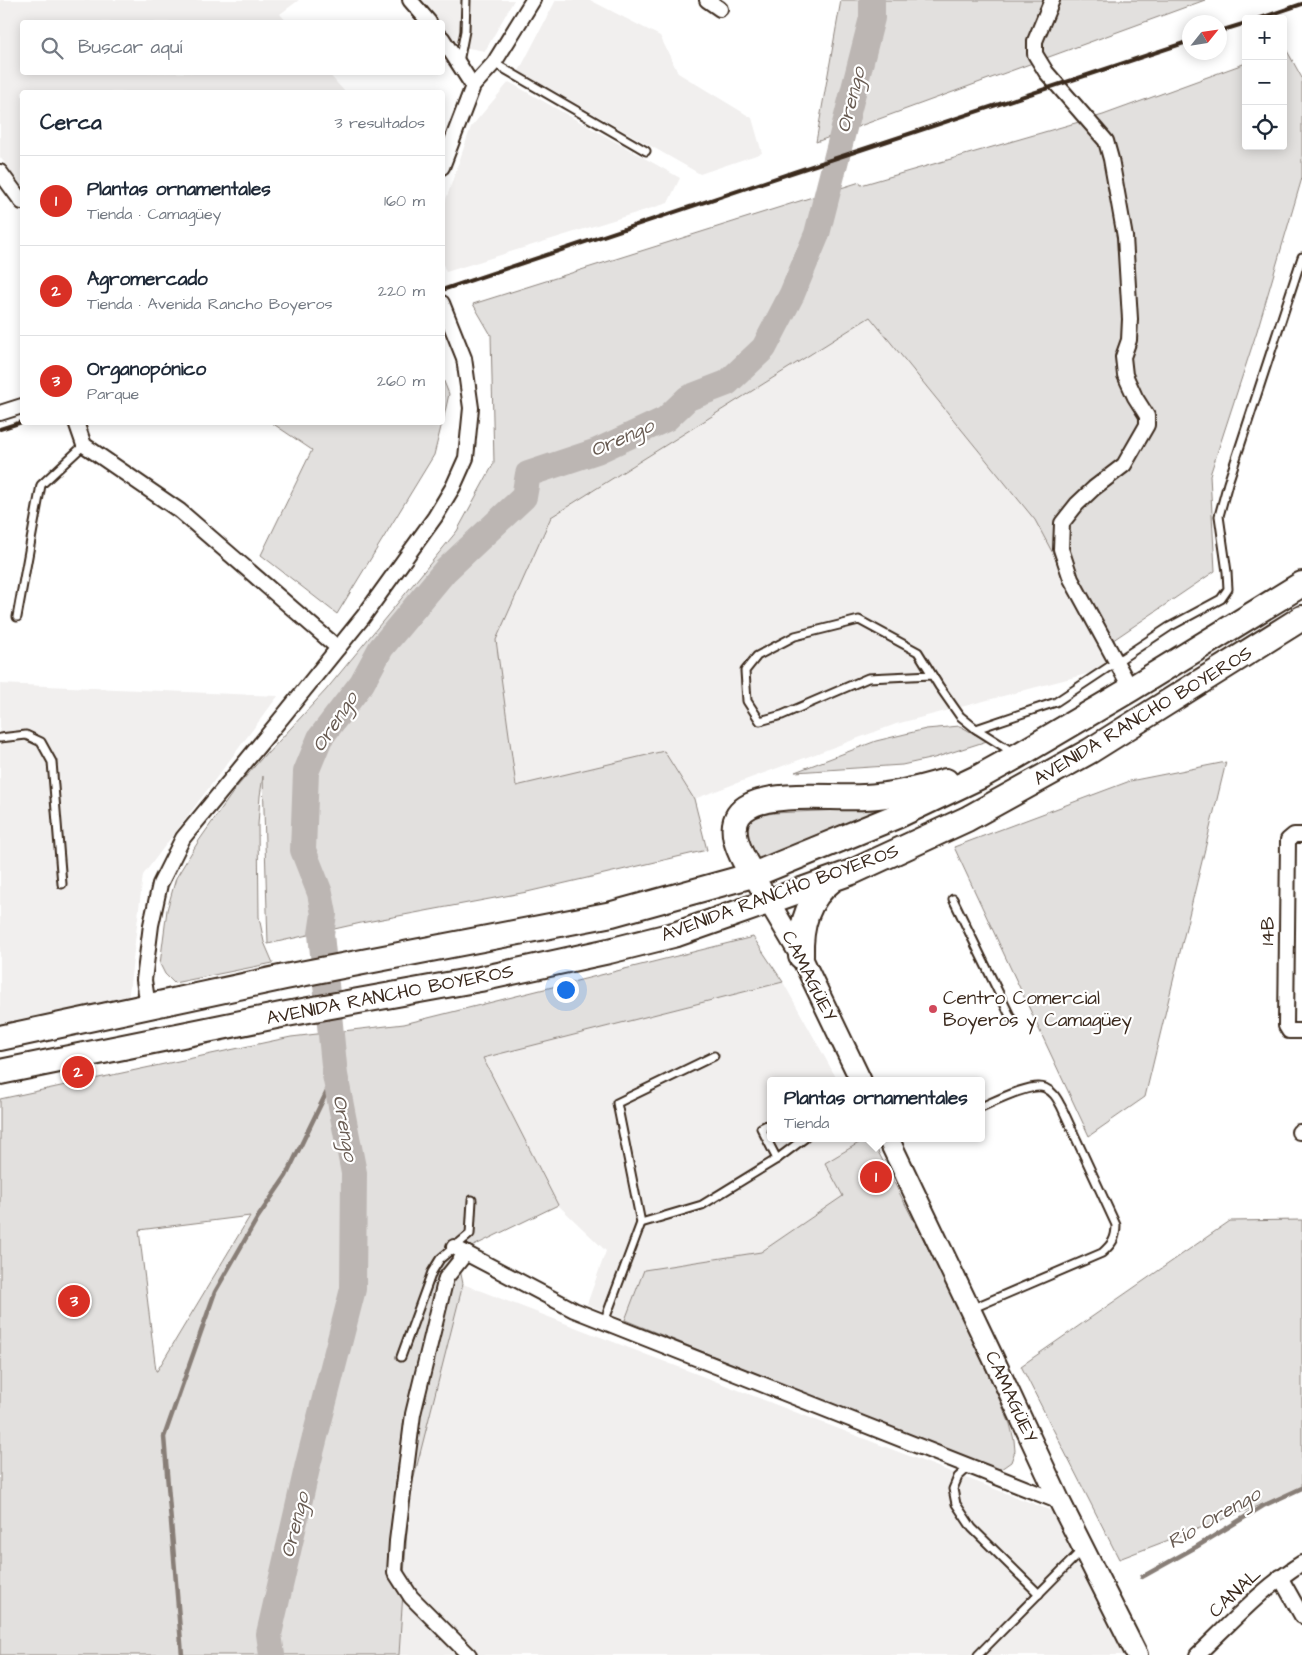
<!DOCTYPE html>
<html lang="es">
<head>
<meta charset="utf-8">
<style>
	body { margin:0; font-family:"Architects Daughter",sans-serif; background:#f6f6f7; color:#1f2937 }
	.controls { position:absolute; right:15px; top:15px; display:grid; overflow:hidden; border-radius:5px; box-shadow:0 2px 12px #0003 }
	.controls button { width:45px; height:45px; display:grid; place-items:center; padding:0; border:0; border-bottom:1px solid #e0e1e3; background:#fff; color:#1f2937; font:25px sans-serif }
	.compass { position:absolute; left:1182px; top:15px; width:45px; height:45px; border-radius:50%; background:#fff; box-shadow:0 2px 12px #0003; rotate:60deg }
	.you { position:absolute; left:565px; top:989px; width:18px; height:18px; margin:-12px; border:4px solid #fff; border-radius:50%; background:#1a73e8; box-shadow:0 0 0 8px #1a73e833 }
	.badge { display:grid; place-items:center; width:32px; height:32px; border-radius:50%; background:#d93025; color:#fff; font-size:16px; font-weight:700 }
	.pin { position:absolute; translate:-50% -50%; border:2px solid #fff; box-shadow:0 1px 5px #0006 }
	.popup { position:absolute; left:767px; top:1077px; width:218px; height:65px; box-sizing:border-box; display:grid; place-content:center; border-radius:5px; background:#fff; filter:drop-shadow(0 1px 4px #0005); font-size:16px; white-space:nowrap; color:#747a83 }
	.popup b { font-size:19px; color:#1f2937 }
	.popup::after { content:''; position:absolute; left:50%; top:100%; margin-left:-10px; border:10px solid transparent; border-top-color:#fff }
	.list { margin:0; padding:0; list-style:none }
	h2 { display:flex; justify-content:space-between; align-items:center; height:65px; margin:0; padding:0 20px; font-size:21px }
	h2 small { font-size:16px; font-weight:400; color:#747a83 }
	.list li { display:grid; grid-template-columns:32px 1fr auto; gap:15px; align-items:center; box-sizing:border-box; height:90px; padding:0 20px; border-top:1px solid #e0e1e3 }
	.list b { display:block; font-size:19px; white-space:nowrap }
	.list p { margin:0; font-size:16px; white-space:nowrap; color:#747a83 }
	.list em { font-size:16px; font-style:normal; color:#747a83 }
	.icon { flex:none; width:28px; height:28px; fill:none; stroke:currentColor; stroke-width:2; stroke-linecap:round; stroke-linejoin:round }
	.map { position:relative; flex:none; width:1302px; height:1655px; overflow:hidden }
	.search { position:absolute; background:#fff; box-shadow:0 2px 12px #0003; left:20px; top:20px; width:425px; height:55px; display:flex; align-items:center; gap:12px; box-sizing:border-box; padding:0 18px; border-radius:5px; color:#747a83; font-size:19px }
	.panel { position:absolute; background:#fff; box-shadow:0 2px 12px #0003; left:20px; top:90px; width:425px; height:335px; border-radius:5px }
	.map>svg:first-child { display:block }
	.built { fill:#f1efee }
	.green { fill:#e2e0de; stroke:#8e857e; fill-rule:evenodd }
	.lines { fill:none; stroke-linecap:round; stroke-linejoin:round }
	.stream { stroke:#887e77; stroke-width:4.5 }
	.river { stroke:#bcb6b3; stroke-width:26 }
	.service-casing { stroke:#3b2a1e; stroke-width:11 }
	.minor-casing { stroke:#3b2a1e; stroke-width:18 }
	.secondary-casing { stroke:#3b2a1e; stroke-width:24 }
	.trunk-casing { stroke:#3b2a1e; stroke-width:28 }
	.service { stroke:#fff; stroke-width:7 }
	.minor { stroke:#fff; stroke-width:14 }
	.secondary { stroke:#fff; stroke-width:20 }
	.trunk { stroke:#fff; stroke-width:24 }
	.rail { stroke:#3b2a1e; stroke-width:4 }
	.poi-dot { fill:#d1495b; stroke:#fff; stroke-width:2 }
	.labels { text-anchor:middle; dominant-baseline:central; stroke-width:4.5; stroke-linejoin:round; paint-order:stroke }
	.street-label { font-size:19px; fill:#3b2a1e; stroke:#fff }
	.poi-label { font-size:19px; fill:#3b2a1e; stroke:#fff; text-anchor:start }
	.water-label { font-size:20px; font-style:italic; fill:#685b52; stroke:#fff }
</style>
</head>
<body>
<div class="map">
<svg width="1302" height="1655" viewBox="0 0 1302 1655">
	<rect width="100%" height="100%" fill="#fff"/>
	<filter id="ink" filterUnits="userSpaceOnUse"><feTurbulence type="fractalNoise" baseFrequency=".02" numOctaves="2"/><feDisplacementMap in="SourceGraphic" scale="10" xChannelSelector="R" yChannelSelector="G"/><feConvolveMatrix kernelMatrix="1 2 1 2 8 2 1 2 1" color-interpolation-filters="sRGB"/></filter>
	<g filter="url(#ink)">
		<g class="built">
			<path d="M0 0H299L280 14 287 22H22V72L328 73 345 92H22V186L0 157Z"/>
			<path d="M420 0H514L485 51 458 46 443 27 442 22H439Z"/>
			<path d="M556 0H590L660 36 678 73 752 118 762 153 700 174 519 71Z"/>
			<path d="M509 82 680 178 668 203 446 272 442 262 443 208 471 127Z"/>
			<path d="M870 317 1035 520 1113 667 896 724 694 799 664 751 516 787 496 640 551 517Z"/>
			<path d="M0 684 278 696 143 875 128 1001 0 1027Z"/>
			<path d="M783 982 838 1081H771V1138H867L825 1163 843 1196 761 1252 644 1270 625 1320 587 1304 606 1251 558 1205 483 1058Z"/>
			<path d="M463 1284 1052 1511 1125 1655H399L409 1497Z"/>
		</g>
		<g class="green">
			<path d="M841 0H1205L816 142Z"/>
			<path d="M1286 49 1302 78V178L1257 331 1210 475 1215 571 1103 647 1035 520 870 317 551 517 496 640 516 786 664 751 694 799 707 850 527 892 361 923 268 944 263 776 260 796 258 825 259 917 264 942 273 963 174 983 165 974 160 964 167 910 176 878 198 842 236 788 267 752V754L326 690 457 531 494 463 491 335 473 304 860 182 861 185 1103 115 1246 63V146H1283V50Z"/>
			<path d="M443 379 449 394 443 421Z"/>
			<path d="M272 423H442L434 455 337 614 261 555 312 450Z"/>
			<path d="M960 726 987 741 934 758 902 765 795 772 876 741 926 729Z"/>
			<path d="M1226 762 1145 1097 1089 1136 954 847 1130 781Z"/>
			<path d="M885 808 764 861 756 859 749 851 747 825 756 816 774 813Z"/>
			<path d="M753 937 783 982 483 1058 558 1205 457 1254 463 1284 409 1497 399 1655H0V1099L291 1037 404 1024ZM250 1216 157 1371H156L139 1230Z"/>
			<path d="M867 1138H871L963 1316 1010 1424 1014 1440 1015 1451 1011 1462 1001 1469 988 1468 625 1320 644 1270 761 1252 843 1196 825 1163Z"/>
			<path d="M1302 1220V1489L1119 1559 1021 1366 1230 1221Z"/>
		</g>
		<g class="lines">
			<g class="stream">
				<path d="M1142 1577 1196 1547 1263 1506 1302 1488"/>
				<path d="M182 1655 164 1437 215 1292 258 1217 286 1176 335 1075"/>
			</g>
			<path class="river" d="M272 1655 269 1634 308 1464 353 1289 354 1173 335 1075 321 934 324 914 320 893 303 850 306 772 320 738 362 683 381 648 445 571 524 497 528 474 597 451 666 419 688 398 727 383 764 348 792 294 817 234 872 18V0"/>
			<g class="service-casing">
				<g id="service">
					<path d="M459 62 465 31 466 0"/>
					<path d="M494 63 646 151"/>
					<path d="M17 617 41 485 84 445"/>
					<path d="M932 675 868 678 782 715 760 721 747 701 745 671 757 656 795 636 859 620 918 652 939 686 960 716 976 729 1014 753"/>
					<path d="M976 729 1056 702 1169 627 1221 599 1228 589 1227 572 1219 516 1228 483 1302 257"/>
					<path d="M0 738 26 735 41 742 52 762 62 884"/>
					<path d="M953 899 1012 1020"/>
					<path d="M714 1056 617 1103 641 1223 702 1205 777 1159 805 1138"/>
					<path d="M771 1123 761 1128 777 1159"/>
					<path d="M971 1309 1102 1253C1112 1244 1116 1239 1116 1225L1061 1106C1057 1099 1054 1092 1045 1088 1032 1082 995 1101 981 1107"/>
					<path d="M604 1322 641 1223"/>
					<path d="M401 1357 432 1272 440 1259 470 1234 472 1200"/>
					<path d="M969 1467 958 1477 953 1489 956 1504 972 1528 1039 1594"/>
					<path d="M978 1655 1081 1551"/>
				</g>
			</g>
			<g class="minor-casing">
				<g id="minor">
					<path d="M410 0 429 22"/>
					<path d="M707 0 720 9"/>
					<path d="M1052 0 1035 41V54L1046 72 1106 141 1111 159 1125 237 1130 319 1129 340 1123 357 1125 375 1135 397 1147 416V425L1124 465 1094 488 1077 504 1062 523 1061 549 1071 579 1131 689"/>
					<path d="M442 38 473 86"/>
					<path d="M442 167 473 86 494 63 533 0"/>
					<path d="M0 172 22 202"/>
					<path d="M0 413 22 406"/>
					<path d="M76 422 84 445 180 511 338 648"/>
					<path d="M1302 835H1294L1288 840 1286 1026 1289 1031H1302"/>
					<path d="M148 1006 144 980 151 925 160 884 183 838 284 715 363 617 435 517 453 487 466 458 471 408 464 358 442 303"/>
					<path d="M1299 1132H1302"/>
					<path d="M454 1247 574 1310 1060 1502"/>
					<path d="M466 1253 446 1278 413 1414 397 1541 395 1572 411 1597 469 1655"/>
					<path d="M1280 1577 1302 1616"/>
					<path d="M1197 1655C1231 1623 1262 1588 1302 1563"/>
				</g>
			</g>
			<g class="secondary-casing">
				<g id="secondary">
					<path d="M753 875 801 956 861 1081"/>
					<path d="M888 1138 995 1362 1060 1502 1137 1655"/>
				</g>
			</g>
			<g class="trunk-casing">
				<g id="trunk">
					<path d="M753 875C689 778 808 800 864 797 891 796 920 789 946 781"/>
					<path d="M801 956C800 926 807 899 832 880"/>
					<path d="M0 1038 285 977 612 914 753 875 897 816 981 776 1019 755 1131 689 1302 584"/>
					<path d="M0 1072 281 1015 480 979 609 951 677 934 731 915 852 872 967 819 1090 751 1302 618"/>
				</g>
			</g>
			<use href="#service" class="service"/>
			<use href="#minor" class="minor"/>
			<use href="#secondary" class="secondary"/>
			<use href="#trunk" class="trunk"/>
			<g class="rail">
				<path d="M1258 19 1302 4"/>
				<path d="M1220 31 1246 23"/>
				<path d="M442 290 794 172 1190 41"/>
				<path d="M0 429 22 422"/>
			</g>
		</g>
	</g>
	<circle class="poi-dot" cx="933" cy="1009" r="5"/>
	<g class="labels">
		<g class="street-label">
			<text transform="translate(1143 716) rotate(-31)">AVENIDA RANCHO BOYEROS</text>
			<text transform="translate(780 893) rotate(-20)">AVENIDA RANCHO BOYEROS</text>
			<text transform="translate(1268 931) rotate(-89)">14B</text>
			<text transform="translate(809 976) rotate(63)">CAMAGÜEY</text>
			<text transform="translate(390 995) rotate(-11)">AVENIDA RANCHO BOYEROS</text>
			<text transform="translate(1011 1397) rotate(65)">CAMAGÜEY</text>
			<text transform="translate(1235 1593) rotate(-43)">CANAL</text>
		</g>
		<g class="poi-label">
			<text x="943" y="998">Centro Comercial<tspan x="943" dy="22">Boyeros y Camagüey</tspan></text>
		</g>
		<g class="water-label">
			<text transform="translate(851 100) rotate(-76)">Orengo</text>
			<text transform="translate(622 438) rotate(-24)">Orengo</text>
			<text transform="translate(335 722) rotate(-57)">Orengo</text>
			<text transform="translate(345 1128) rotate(80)">Orengo</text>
			<text transform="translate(1214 1518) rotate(-30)">Río Orengo</text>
			<text transform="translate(295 1525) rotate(-76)">Orengo</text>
		</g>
	</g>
</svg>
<div class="controls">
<button>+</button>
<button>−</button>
<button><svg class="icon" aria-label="locate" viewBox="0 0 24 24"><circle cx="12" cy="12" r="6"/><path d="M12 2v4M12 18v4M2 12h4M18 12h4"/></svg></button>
</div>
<svg class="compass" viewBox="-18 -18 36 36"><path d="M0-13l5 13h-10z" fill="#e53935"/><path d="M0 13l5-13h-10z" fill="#747a83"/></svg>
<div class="you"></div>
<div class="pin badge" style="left:876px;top:1177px">1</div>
<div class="popup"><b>Plantas ornamentales</b>Tienda</div>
<div class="pin badge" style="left:78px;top:1072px">2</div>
<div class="pin badge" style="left:74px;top:1301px">3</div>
<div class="search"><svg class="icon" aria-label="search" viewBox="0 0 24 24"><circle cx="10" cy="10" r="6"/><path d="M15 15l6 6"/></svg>Buscar aquí</div>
<section class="panel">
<h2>Cerca<small>3 resultados</small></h2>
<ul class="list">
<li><span class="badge">1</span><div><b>Plantas ornamentales</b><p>Tienda · Camagüey</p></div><em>160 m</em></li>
<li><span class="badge">2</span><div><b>Agromercado</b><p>Tienda · Avenida Rancho Boyeros</p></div><em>220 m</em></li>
<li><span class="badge">3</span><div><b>Organopónico</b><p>Parque</p></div><em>260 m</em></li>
</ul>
</section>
</div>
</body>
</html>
